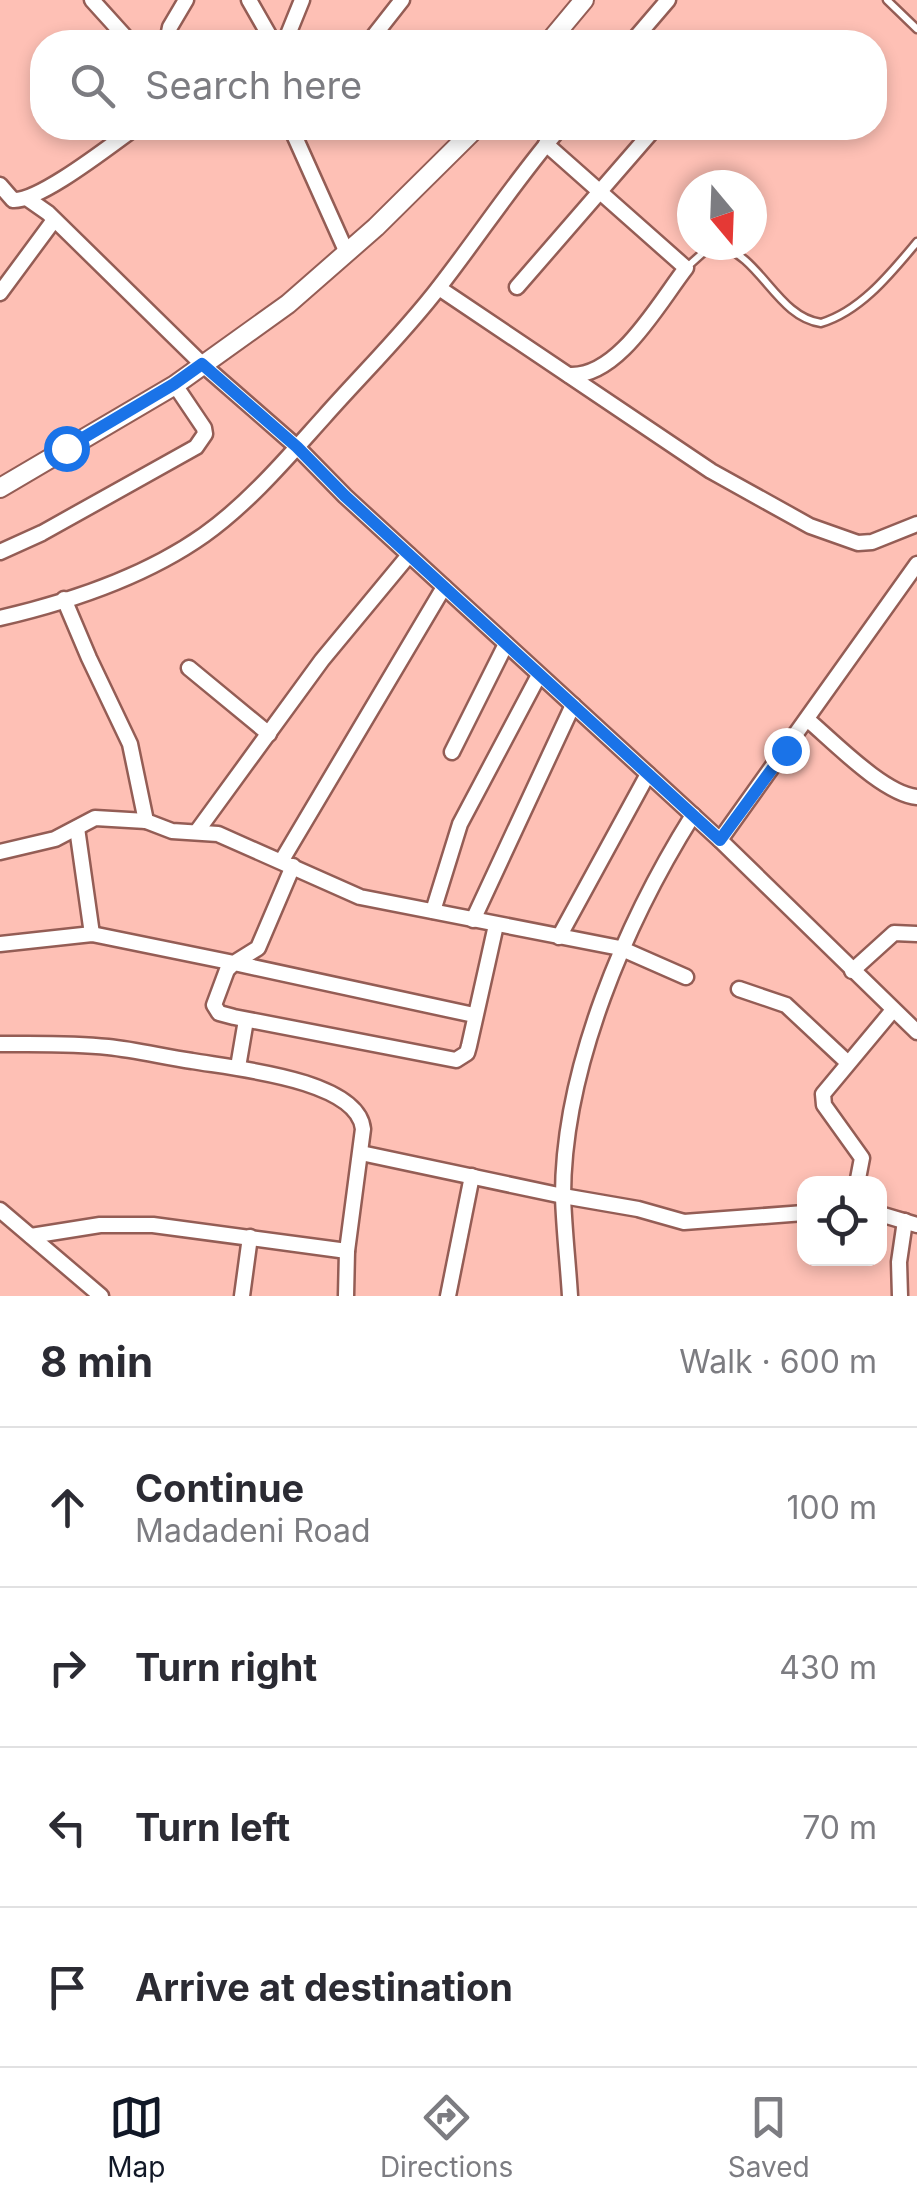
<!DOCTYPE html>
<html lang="en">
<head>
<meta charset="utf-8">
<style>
	body { margin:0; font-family:Inter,sans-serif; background:#f2f2f3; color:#2b2b33 }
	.controls { position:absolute; right:30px; bottom:30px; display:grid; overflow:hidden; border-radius:20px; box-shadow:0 5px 15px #0003 }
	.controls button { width:90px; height:90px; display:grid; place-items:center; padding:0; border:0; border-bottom:2px solid #e1e1e2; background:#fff; color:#2b2b33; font:50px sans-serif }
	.compass { position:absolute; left:677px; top:170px; width:90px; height:90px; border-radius:50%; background:#fff; box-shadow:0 5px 15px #0003; rotate:161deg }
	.stop { position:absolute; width:30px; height:30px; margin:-22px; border:8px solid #1a73e8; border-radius:50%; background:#fff }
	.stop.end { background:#1a73e8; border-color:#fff; box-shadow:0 2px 10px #0008 }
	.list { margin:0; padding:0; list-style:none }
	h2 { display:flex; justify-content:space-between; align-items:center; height:130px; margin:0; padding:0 40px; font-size:42px }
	h2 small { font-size:32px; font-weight:400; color:#7c7c81 }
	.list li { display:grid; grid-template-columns:65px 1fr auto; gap:30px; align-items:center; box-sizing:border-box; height:160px; padding:0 40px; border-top:2px solid #e1e1e2 }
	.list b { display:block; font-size:38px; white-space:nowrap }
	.list p { margin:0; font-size:32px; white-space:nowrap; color:#7c7c81 }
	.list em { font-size:32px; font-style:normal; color:#7c7c81 }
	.icon { flex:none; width:55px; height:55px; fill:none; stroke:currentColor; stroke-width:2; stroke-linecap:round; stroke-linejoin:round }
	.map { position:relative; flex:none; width:917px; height:1296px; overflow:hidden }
	.search { position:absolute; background:#fff; box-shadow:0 5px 15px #0003; left:30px; right:30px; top:30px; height:110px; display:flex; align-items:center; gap:25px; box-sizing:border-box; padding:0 35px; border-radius:40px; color:#7c7c81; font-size:38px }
	.sheet { height:770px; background:#fff }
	nav { display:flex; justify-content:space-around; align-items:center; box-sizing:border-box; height:140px; border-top:2px solid #e1e1e2; background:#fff; font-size:28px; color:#7c7c81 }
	nav a { display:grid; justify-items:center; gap:5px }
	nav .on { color:#111827 }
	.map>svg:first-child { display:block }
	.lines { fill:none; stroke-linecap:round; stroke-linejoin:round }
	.lane-casing { stroke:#945d55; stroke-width:11 }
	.street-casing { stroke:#945d55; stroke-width:19 }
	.secondary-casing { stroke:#945d55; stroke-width:22 }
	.lane { stroke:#fff; stroke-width:6 }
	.street { stroke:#fff; stroke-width:14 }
	.secondary { stroke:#fff; stroke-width:18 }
	.route { stroke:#1a73e8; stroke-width:12 }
</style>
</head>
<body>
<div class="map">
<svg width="917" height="1296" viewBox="0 0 917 1296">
	<rect width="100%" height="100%" fill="#fec0b5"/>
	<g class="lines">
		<g class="lane-casing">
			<g id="lane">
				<path d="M887 0 917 29"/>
				<path d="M718 245C761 256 777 317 821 323 861 311 891 273 917 242"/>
				<path d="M687 267 706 250 718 245"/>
			</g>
		</g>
		<g class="street-casing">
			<g id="street">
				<path d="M92 0 130 42"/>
				<path d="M249 0 273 42"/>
				<path d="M167 42 170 27 186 0"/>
				<path d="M285 42 302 0"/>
				<path d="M369 42 402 0"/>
				<path d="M632 42 668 0"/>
				<path d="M291 128 347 253"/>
				<path d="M134 129 179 128"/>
				<path d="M546 144 686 268C658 304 618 378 569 375"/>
				<path d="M0 185 13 200C39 202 111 145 135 128"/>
				<path d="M28 199 48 213 202 364 297 447 345 496 720 840 917 1032"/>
				<path d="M517 287 655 128"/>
				<path d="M439 288 711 471 810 526 858 543 872 542 917 524"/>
				<path d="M0 293 54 220"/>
				<path d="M0 552 42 533 196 447 205 434 204 428 175 385"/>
				<path d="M64 599 89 658 130 744 146 821 172 831 218 834 360 897 620 948 686 977"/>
				<path d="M0 618C69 602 146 576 204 535 249 503 287 458 324 417 362 374 405 332 440 286 481 233 517 178 560 128"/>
				<path d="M189 668 269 734"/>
				<path d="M808 720C834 742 884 794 917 797"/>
				<path d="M452 752 506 644"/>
				<path d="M77 828 92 934"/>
				<path d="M198 830 322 660 409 555"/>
				<path d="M720 840 917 564"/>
				<path d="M0 852 55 839 95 818 146 821"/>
				<path d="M282 860 444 587"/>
				<path d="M433 911 460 824 539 675"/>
				<path d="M473 920 573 705"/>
				<path d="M559 937 648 774"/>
				<path d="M0 944 92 934 234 963 258 948 293 866"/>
				<path d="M852 971 894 933 917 934"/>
				<path d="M739 989 786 1005 847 1062"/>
				<path d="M474 1015 234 963 227 970 214 1005 219 1013 234 1017 456 1060 467 1053 469 1046 496 925"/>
				<path d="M0 1044C36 1044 72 1043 108 1047 137 1050 164 1057 192 1061 231 1068 358 1079 363 1129L347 1251 346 1296"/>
				<path d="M238 1067 246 1020"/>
				<path d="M361 1153 563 1196 638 1209 684 1222 804 1213"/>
				<path d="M857 1184 862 1158 824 1105 823 1094 893 1010"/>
				<path d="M0 1210 101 1296"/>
				<path d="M880 1214 917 1225"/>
				<path d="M31 1236 100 1225H153L347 1251"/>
				<path d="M242 1296 250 1237"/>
				<path d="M448 1296 472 1176"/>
				<path d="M570 1296C568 1263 564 1229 563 1196 563 1068 626 922 693 815"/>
				<path d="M900 1296 899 1262 905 1221"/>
			</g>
		</g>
		<g class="secondary-casing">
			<g id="secondary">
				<path d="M549 42 584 0"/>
				<path d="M0 488 175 385 288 304 376 227 476 128"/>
			</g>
		</g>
		<use href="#lane" class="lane"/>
		<use href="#street" class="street"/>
		<use href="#secondary" class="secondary"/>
	</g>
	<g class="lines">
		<path class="route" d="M66 448 174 384 202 364 297 447 345 496 720 840 786 750"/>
	</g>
</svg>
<div class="controls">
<button><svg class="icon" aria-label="locate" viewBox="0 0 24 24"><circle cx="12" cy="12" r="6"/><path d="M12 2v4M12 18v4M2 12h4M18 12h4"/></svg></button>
</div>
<svg class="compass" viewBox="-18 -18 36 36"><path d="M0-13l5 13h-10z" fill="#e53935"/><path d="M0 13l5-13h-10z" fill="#7c7c81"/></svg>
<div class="stop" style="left:66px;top:448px"></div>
<div class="stop end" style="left:786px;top:750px"></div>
<div class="search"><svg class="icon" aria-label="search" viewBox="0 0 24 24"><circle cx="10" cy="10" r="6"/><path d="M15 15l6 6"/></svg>Search here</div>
</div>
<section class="sheet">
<h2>8 min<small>Walk · 600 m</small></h2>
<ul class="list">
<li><svg class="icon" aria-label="ahead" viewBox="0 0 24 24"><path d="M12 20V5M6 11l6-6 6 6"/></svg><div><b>Continue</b><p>Madadeni Road</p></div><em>100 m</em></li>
<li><svg class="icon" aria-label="right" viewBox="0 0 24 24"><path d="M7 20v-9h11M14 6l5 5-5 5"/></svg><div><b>Turn right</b></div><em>430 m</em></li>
<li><svg class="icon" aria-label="left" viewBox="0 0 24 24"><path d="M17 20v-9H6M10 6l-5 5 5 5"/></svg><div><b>Turn left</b></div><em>70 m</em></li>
<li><svg class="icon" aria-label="arrive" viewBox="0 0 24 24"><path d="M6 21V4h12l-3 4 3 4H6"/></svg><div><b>Arrive at destination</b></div></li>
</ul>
</section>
<nav>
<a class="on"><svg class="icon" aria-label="map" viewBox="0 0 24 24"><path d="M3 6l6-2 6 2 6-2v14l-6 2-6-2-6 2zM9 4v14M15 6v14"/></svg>Map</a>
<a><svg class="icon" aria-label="directions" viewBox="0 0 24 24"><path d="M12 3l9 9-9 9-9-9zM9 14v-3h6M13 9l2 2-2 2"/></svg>Directions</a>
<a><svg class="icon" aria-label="saved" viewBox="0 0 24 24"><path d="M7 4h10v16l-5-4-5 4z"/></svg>Saved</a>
</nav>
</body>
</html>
